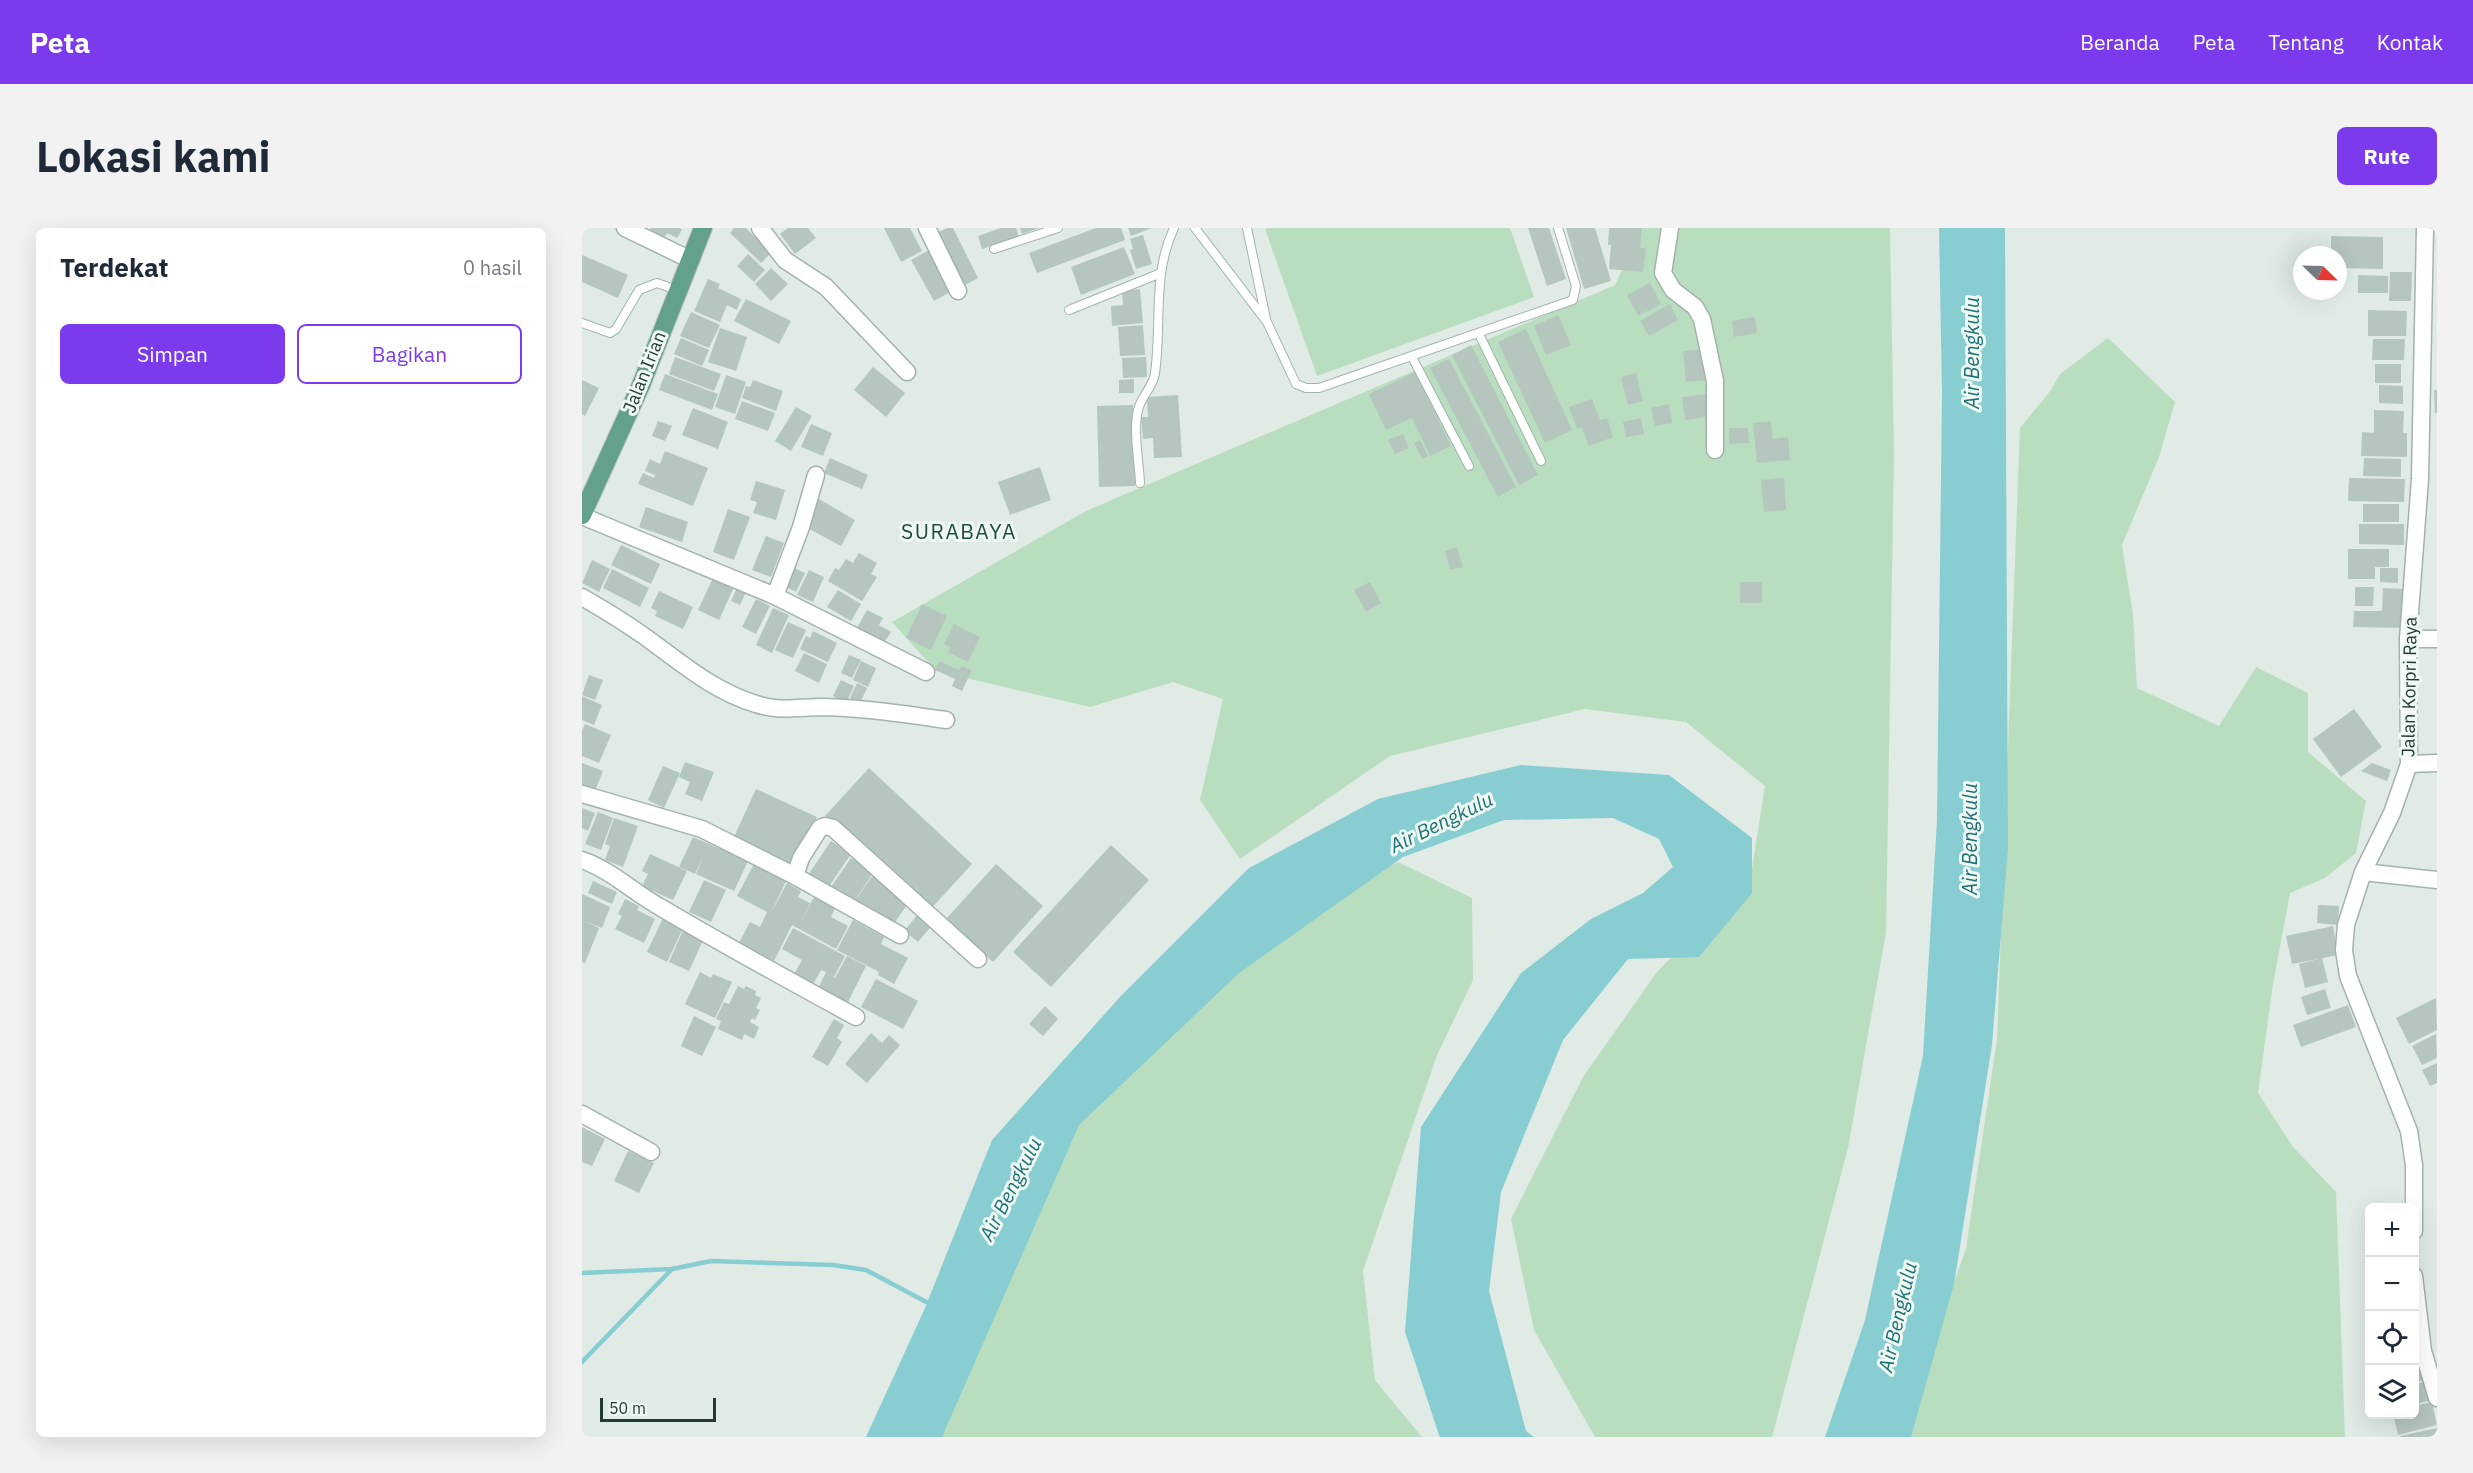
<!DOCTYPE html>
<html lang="id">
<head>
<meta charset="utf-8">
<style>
	body { margin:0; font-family:"IBM Plex Sans",sans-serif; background:#f2f2f3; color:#1f2937 }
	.controls { position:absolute; right:18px; bottom:18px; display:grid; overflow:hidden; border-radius:9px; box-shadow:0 6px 24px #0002 }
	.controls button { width:54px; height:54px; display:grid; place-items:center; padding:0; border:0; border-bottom:2px solid #e0e1e3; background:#fff; color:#1f2937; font:30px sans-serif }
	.compass { position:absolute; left:1711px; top:18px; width:54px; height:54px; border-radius:50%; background:#fff; box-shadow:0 6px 24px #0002; rotate:113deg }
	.scale { position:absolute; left:18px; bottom:15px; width:116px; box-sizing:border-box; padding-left:6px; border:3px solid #213b32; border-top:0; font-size:16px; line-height:21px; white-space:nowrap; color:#213b32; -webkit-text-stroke:4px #f0f8f3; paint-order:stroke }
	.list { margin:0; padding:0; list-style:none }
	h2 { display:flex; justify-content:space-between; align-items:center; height:78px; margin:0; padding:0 24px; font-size:26px }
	h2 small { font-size:20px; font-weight:400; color:#747a83 }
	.actions { display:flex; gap:12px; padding:18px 24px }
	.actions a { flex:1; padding:14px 0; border:2px solid #7c3aed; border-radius:9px; text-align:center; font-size:21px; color:#7c3aed }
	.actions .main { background:#7c3aed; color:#fff }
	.icon { flex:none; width:33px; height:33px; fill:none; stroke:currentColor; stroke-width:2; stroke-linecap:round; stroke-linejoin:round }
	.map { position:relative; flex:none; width:1855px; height:1209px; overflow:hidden; border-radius:9px }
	header { display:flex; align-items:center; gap:36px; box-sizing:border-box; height:84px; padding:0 30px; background:#7c3aed; color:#fff }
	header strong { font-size:28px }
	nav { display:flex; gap:33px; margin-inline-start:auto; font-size:21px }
	.intro { display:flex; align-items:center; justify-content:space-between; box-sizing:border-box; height:144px; padding:0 36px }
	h1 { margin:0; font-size:42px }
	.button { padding:15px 27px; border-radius:9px; background:#7c3aed; color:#fff; font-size:21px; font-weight:700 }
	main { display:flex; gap:36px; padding:0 36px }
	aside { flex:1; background:#fff; border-radius:9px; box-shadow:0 6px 24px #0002 }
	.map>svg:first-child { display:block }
	.green { fill:#b9ddbf }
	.water { fill:#87cdd1 }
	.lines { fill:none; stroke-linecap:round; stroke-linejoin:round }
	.stream { stroke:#87cdd1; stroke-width:4.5 }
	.building { fill:#b5c6be }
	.lane-casing { stroke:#a3b3ac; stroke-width:10 }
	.street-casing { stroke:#a3b3ac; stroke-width:19 }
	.primary-casing { stroke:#c1c8c6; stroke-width:20 }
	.lane { stroke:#fff; stroke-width:8 }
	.street { stroke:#fff; stroke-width:16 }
	.primary { stroke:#64a18b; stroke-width:18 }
	.labels { text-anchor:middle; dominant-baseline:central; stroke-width:6; stroke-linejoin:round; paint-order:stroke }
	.street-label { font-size:18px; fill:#213b32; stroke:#f0f8f3 }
	.water-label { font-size:20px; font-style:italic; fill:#1b7177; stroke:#f0f8f3 }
	.quarter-label { font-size:21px; letter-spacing:1.5px; fill:#1d4d3d; stroke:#f0f8f3 }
</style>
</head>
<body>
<header>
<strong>Peta</strong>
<nav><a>Beranda</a><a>Peta</a><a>Tentang</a><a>Kontak</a></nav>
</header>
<div class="intro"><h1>Lokasi kami</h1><a class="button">Rute</a></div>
<main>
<aside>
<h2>Terdekat<small>0 hasil</small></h2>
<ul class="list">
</ul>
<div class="actions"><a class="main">Simpan</a><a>Bagikan</a></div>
</aside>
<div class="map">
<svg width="1855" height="1209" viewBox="0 0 1855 1209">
	<rect width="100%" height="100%" fill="#e0ebe5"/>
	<g class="green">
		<path d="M687 0H928L952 69 735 148 683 1Z"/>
		<path d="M1060 0H1308L1312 226 1304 704 1266 920 1190 1209H1013L952 1102 929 991 1001 849 1075 744 1169 647 1183 558 1104 494 1003 481 808 528 658 631 618 572 641 471 591 454 508 479 354 443 310 394 504 283 1033 57Z"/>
		<path d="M1526 110 1593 174 1577 229 1540 317 1551 387 1555 460 1637 498 1674 439 1726 465V524L1784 573 1774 625 1743 650 1708 665 1691 756 1676 865 1711 919 1754 964 1763 1209H1317L1384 1021 1415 811 1438 200 1469 162 1478 146Z"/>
		<path d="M816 634 890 670 891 752 855 827 781 1043 793 1152 840 1209H352L460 934 608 776 749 665Z"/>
	</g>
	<g class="water">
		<path d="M1357 0H1423L1426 620 1410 817 1372 1056 1329 1209H1243L1283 1092 1341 828 1355 592 1360 165Z"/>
		<path d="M939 537 1087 547 1170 610V665L1117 729 1046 731 981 812 919 964 907 1063 944 1203 952 1209H858L857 1207 823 1104 839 899 939 745 1009 691 1061 665 1091 639 1077 611 1031 590 922 592 821 629 657 745 497 897 360 1209H284L343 1080 410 912 537 770 667 640 796 571Z"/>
	</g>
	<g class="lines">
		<g class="stream">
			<path d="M0 1045 90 1041 129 1033 251 1037 284 1042 350 1077"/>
			<path d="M0 1134 90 1041"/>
		</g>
	</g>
	<g class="building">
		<path d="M69 0H98L100 2 95 10 85 5 82 10 68 2Z"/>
		<path d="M152 0H164L189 25 179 35 148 5Z"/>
		<path d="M206 0H226L234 10 213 26 198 6Z"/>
		<path d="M302 0H328L340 23 319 34Z"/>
		<path d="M365 0H371L396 50 378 60 351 7Z"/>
		<path d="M419 0H434L437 9 400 21 396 8Z"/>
		<path d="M438 0H457L440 6Z"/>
		<path d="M514 0H539L543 12 455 45 447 25Z"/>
		<path d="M546 0H570L549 8Z"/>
		<path d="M946 0H967L984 51 965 58Z"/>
		<path d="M984 0H1013L1029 53 1002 61Z"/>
		<path d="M1027 0H1060L1058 20H1064L1061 44 1027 41 1029 17H1026Z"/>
		<path d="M561 7 570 36 554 41 548 22 551 21 548 11Z"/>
		<path d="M1749 8 1801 9V41L1756 40V27H1749Z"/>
		<path d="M542 19 553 46 499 67 489 39Z"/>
		<path d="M347 22 370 63 352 73 329 32Z"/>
		<path d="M166 26 183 42 172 54 155 38Z"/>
		<path d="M0 27 46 47 36 70 0 54Z"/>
		<path d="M189 40 206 56 189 73 173 56Z"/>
		<path d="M1808 44H1830L1829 73H1807Z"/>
		<path d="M1776 47 1806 48V65H1776Z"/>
		<path d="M126 51 138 56 136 60 159 71 155 82 145 77 138 94 112 83Z"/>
		<path d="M1068 55 1079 76 1056 88 1045 67Z"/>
		<path d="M558 61 561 95 530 98 529 78 541 77 540 63Z"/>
		<path d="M164 71 209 93 197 116 152 93Z"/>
		<path d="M1088 76 1096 92 1067 108 1058 93Z"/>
		<path d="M1786 82 1825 83 1824 108H1786Z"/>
		<path d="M109 84 138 97 127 120 98 108Z"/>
		<path d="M976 87 989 117 964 127 952 98Z"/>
		<path d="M1173 89 1175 105 1152 109 1150 93Z"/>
		<path d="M561 97 563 127 538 128 536 99Z"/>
		<path d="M138 100 165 109 154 143 126 134Z"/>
		<path d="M944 101 990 202 963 215 916 114Z"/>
		<path d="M99 110 127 122 120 138 92 126Z"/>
		<path d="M1791 111H1823L1822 132H1790Z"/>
		<path d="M889 117 956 247 937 257 870 127Z"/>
		<path d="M1123 121 1126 152 1104 154 1101 123Z"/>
		<path d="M93 129 139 146 132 163 87 146Z"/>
		<path d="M564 129 565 149 541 150 540 130Z"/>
		<path d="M867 131 934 259 916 269 848 140Z"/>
		<rect x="1793" y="136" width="26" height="19"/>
		<path d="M291 139 323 165 304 189 272 162Z"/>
		<path d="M833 144 869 218 848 228 830 190 804 202 787 166Z"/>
		<path d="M1054 145 1061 173 1046 177 1039 149Z"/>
		<path d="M83 146 136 166 130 182 77 162Z"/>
		<path d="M144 147 164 154 153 186 133 179Z"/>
		<path d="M552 151V165H537V152Z"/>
		<path d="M0 152 17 160 3 188 0 186Z"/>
		<path d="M171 152 201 163 194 183 160 170 164 158 168 159Z"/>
		<path d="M1797 157 1821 158V176L1797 175Z"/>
		<path d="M1852 162H1855V185H1853Z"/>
		<path d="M1125 166 1129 188 1103 192 1100 169Z"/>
		<path d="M596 167 600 229 572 230 571 210 561 211 559 189H566L565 169Z"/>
		<path d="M1010 171 1018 192 1025 190 1031 209 1007 218 1000 199 995 201 987 179Z"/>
		<path d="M160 173 193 185 186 203 153 191Z"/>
		<path d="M1087 176 1090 195 1073 198 1069 180Z"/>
		<path d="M551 177 553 258 517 259 515 178Z"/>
		<path d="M214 179 230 188 209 223 193 213Z"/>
		<path d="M111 180 146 194 136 221 100 207Z"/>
		<path d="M1792 182 1822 183 1821 205H1825V229L1779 228 1780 204 1792 205Z"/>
		<path d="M1059 190 1062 206 1044 209 1041 194Z"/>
		<path d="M76 193 90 198 83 213 70 208Z"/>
		<path d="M1189 193 1191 211 1206 209 1208 232 1175 235 1171 195Z"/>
		<path d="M229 196 250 205 241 228 219 219Z"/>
		<path d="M1147 200H1166L1167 215 1147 216Z"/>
		<path d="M821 206 827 220 813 226 806 212Z"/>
		<path d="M838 212 846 228 840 231 832 215Z"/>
		<path d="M83 223 126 240 111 278 56 256 61 245 72 250 73 247 63 243 68 231 78 236Z"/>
		<path d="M248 230 286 247 280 261 242 245Z"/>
		<path d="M1782 230 1819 231V249L1781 248Z"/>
		<path d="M458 239 469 272 428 287 416 254Z"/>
		<path d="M1202 250 1204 282 1182 284 1179 252Z"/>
		<path d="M1767 250 1823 251 1822 274 1766 273Z"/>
		<path d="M174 253 203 262 194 292 171 285 175 274 168 272Z"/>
		<path d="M237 271 273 292 259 318 222 298Z"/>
		<rect x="1781" y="276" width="36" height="18"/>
		<path d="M64 279 106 294 100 314 57 299Z"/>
		<path d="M146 281 168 289 152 332 131 324Z"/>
		<path d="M1777 296H1822V317L1777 316Z"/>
		<path d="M184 308 202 315 189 349 170 342Z"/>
		<path d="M39 317 78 336 69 356 29 337Z"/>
		<path d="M875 319 881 339 868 342 863 323Z"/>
		<path d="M1766 321H1807V339H1793V351H1766Z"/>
		<path d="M277 325 295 335 289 346 295 349 280 373 246 353 253 340 257 342 264 331 271 335Z"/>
		<path d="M10 332 28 341 17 364 0 355Z"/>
		<path d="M210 339 223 345 214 364 201 357Z"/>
		<path d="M1798 340H1816V355L1798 354Z"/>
		<path d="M30 341 67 360 58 379 21 360Z"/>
		<path d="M227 342 242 349 231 374 215 367Z"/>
		<path d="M131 350 152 359 137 392 116 382Z"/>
		<path d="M788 354 799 375 784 384 772 362Z"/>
		<rect x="1158" y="354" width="22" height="21"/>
		<path d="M1773 359H1792L1791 378H1773Z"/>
		<path d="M155 360 164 364 158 377 149 373Z"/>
		<path d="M1801 360 1825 361 1824 400 1771 399 1772 383H1800Z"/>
		<path d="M256 362 279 376 269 393 245 379Z"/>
		<path d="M77 363 111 379 101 401 73 388 75 383 69 380Z"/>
		<path d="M174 371 188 378 174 406 160 399Z"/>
		<path d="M340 376 365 388 349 422 324 410Z"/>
		<path d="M191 380 207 387 190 425 174 417Z"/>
		<path d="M285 382 301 390 297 397 309 404 300 418 274 402Z"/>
		<path d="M206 394 224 402 211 430 193 422Z"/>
		<path d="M372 396 398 409 386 434 366 424 369 419 362 416Z"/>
		<path d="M231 403 255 415 246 434 218 421 224 408 228 410Z"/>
		<path d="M222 425 245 436 237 455 213 443Z"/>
		<path d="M267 427 279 432 270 450 259 445Z"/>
		<path d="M279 433 294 440 286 459 271 452Z"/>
		<path d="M357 433 377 442 380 438 390 442 380 463 370 458 373 451 353 442Z"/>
		<path d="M7 447 21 452 13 472 0 467Z"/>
		<path d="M259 452 272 458 264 475 251 468Z"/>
		<path d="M275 455 285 460 278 475 268 470Z"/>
		<path d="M0 468 20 477 12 497 0 492Z"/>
		<path d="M1772 481 1800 519 1759 549 1731 511Z"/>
		<path d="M3 496 29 507 17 535 0 528V503Z"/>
		<path d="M103 534 132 544 120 573 103 566 108 554 97 549Z"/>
		<path d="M0 535 21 543 13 563 0 558Z"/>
		<path d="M1790 535 1809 542 1805 553 1779 543Z"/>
		<path d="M81 538 98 545 82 580 66 572Z"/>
		<path d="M287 540 390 636 346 684 243 588Z"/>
		<path d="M174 561 235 589 212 639 151 611Z"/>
		<path d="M0 580 13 585 6 603 0 600Z"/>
		<path d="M16 584 31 590 19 622 3 616Z"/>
		<path d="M32 590 56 598 41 639 23 632 28 618 23 616Z"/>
		<path d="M111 609 166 633 152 663 114 646 122 628 113 646 97 639Z"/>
		<path d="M249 613 269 626 246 660 226 647Z"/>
		<path d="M529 617 567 652 469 759 431 724Z"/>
		<path d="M68 626 105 643 91 672 60 658 66 646 60 643Z"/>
		<path d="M269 630 291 645 272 674 249 659Z"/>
		<path d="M172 636 204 653 188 687 205 655 219 663 216 669 228 675 220 692 233 667 254 678 249 689 266 698 254 721 210 697 192 733 157 715 168 694 178 699 185 684 155 668Z"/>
		<path d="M414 636 461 678 411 734 364 691Z"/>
		<path d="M291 647 327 674 311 697 273 673Z"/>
		<path d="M122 652 144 662 129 694 107 684Z"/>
		<path d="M11 653 35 664 30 676 6 665Z"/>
		<path d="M0 666 28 679 20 700 3 693 17 700 3 735 0 734Z"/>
		<path d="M43 671 57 678 55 682 73 691 62 715 33 701 40 688 36 686Z"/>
		<path d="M1736 677 1757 678 1756 697 1735 695Z"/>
		<path d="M337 685 351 696 336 714 322 703Z"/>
		<path d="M81 690 101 700 85 734 65 724Z"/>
		<path d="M271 692 302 709 299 716 326 730 312 756 296 747 297 744 255 722Z"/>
		<path d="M1751 698 1756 727 1710 736 1704 708Z"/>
		<path d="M102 700 122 710 107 743 87 734Z"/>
		<path d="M211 700 263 728 252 749 246 746 253 750 265 728 284 738 266 774 237 759 244 744 239 742 230 758 211 748 220 732 200 721Z"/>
		<path d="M1740 730 1746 754 1723 760 1717 736Z"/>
		<path d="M118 744 129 750 131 746 150 754 133 790 103 776Z"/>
		<path d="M294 751 336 773 321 801 279 779Z"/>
		<path d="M156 758 162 761 164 758 174 763 173 767 179 770 174 780 178 782 173 792 170 790 168 794 177 799 172 811 162 806 160 812 136 801 139 793 134 791 142 774 147 776Z"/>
		<path d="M1743 761 1749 780 1725 787 1719 769Z"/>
		<path d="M1854 770 1855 802 1827 816 1814 790Z"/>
		<path d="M1766 777 1774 799 1719 819 1711 797Z"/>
		<path d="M463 778 476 791 461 808 447 796Z"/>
		<path d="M112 788 134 799 120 828 99 818Z"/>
		<path d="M252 791 262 797 255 810 260 814 246 838 230 829Z"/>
		<path d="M289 805 300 815 307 807 318 817 285 855 263 836Z"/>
		<path d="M1854 806 1855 830 1840 837 1830 818Z"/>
		<path d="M1855 835V855L1848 858 1840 842Z"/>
		<path d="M0 899 23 911 10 938 0 934Z"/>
		<path d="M46 923 72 935 57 965 32 953Z"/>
		<path d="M1838 1127 1844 1151 1833 1155V1129Z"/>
		<path d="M1847 1153 1851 1172 1833 1176V1156Z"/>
		<path d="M1850 1174 1855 1197 1816 1207 1811 1186H1833V1178Z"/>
		<path d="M1855 1200V1209H1819L1818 1208Z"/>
	</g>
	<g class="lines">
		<g class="lane-casing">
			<g id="lane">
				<path d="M613 0 685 94 714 156 724 160H737L991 72 994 58 976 0"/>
				<path d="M665 0 684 91"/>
				<path d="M412 21 476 0"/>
				<path d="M487 82 579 45"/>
				<path d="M0 95 28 105 34 101 57 62 75 55 95 62"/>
				<path d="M897 106 959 233"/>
				<path d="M830 129 887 238"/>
				<path d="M558 255C557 232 551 204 556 182 559 168 572 158 573 145 580 96 570 46 592 0"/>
			</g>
		</g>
		<g class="street-casing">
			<g id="street">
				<path d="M43 0 109 32"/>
				<path d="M178 0 203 32 244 59 325 144"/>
				<path d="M345 0 376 63"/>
				<path d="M1088 0 1081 45 1091 62 1113 79 1120 91 1133 153V222"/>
				<path d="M0 288 193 368 344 444"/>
				<path d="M193 368 219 299 234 247"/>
				<path d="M0 369C21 381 42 394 62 408 98 434 131 463 174 476 197 484 218 479 241 479 282 480 323 486 364 492"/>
				<path d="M1826 411H1855"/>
				<path d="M1827 536 1855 535"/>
				<path d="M0 566 120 601 213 648 318 707"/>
				<path d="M0 632C29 642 51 664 78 679 142 717 208 753 274 789"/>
				<path d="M1781 644 1855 652"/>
				<path d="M213 648 219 630 238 600 243 598 251 600 396 731"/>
				<path d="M0 886 69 924"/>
				<path d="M1832 1003V937L1827 903 1766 748 1762 722 1764 697 1781 644 1810 585 1827 536 1826 411 1838 251 1843 0"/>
				<path d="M1832 1048 1841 1123 1855 1170"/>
			</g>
		</g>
		<g class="primary-casing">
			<path id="primary" d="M0 287 59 157 121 0"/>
		</g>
		<use href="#lane" class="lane"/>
		<use href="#street" class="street"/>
		<use href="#primary" class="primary"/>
	</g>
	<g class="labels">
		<g class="street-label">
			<text transform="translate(62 144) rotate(-68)">Jalan Irian</text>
			<text transform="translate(1827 459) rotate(-89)">Jalan Korpri Raya</text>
		</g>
		<g class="water-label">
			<text transform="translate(1389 125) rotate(-90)">Air Bengkulu</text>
			<text transform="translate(859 594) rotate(-26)">Air Bengkulu</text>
			<text transform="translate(1387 611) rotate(-90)">Air Bengkulu</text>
			<text transform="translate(428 961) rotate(-63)">Air Bengkulu</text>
			<text transform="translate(1315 1089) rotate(-77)">Air Bengkulu</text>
		</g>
		<g class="quarter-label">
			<text x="377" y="303">SURABAYA</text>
		</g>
	</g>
</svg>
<div class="controls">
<button>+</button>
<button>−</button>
<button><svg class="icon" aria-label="locate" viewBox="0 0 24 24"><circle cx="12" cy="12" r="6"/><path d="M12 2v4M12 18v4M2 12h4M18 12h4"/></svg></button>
<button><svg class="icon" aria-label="layers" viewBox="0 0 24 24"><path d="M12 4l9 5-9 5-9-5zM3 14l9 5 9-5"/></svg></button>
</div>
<svg class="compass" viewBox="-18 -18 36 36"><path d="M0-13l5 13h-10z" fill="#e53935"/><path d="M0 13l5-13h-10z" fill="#747a83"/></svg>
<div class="scale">50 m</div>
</div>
</main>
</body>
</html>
